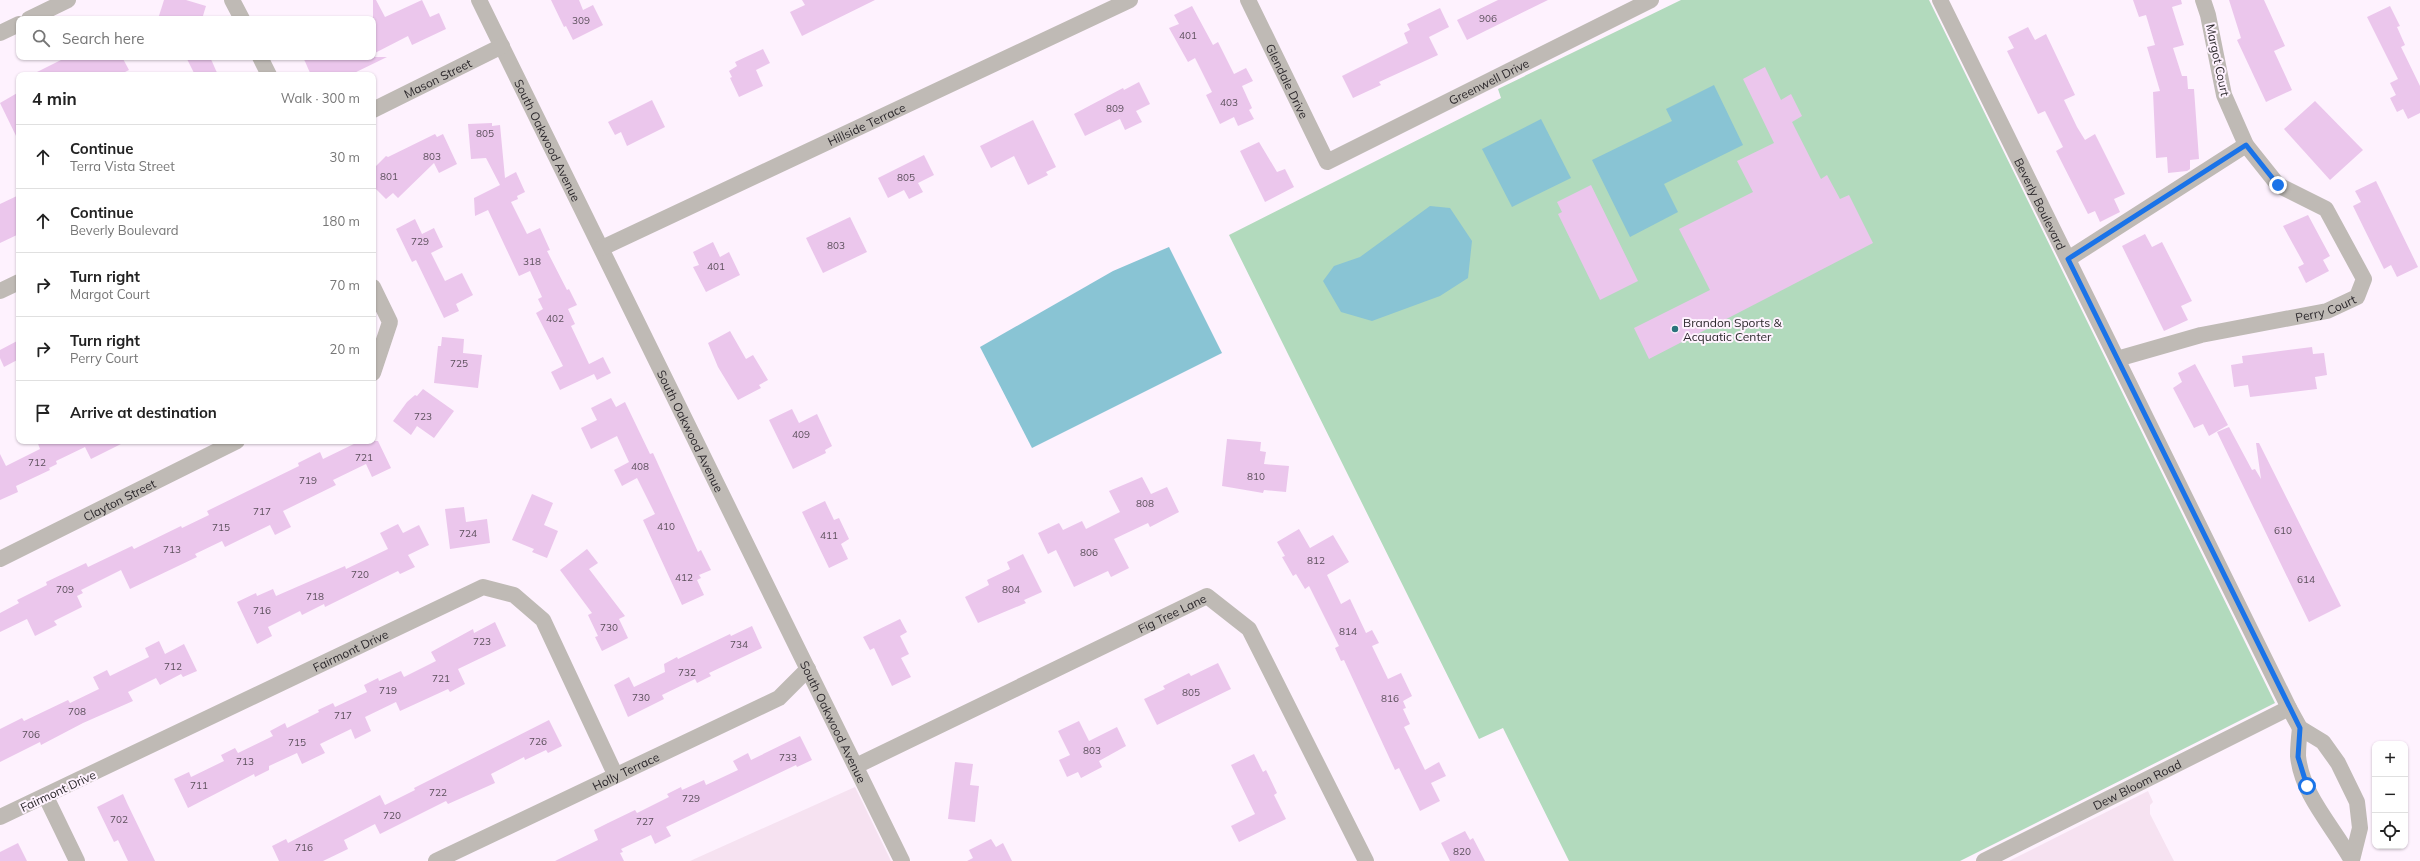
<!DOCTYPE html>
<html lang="en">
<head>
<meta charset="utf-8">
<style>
	body { margin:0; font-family:Mulish,sans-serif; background:#f2f2f2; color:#222 }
	.controls { position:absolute; right:12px; bottom:12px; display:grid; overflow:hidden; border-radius:8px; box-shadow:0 1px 3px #0004 }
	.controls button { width:36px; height:36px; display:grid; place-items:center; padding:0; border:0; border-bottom:1px solid #e0e0e0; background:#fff; color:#222; font:20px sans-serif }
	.stop { position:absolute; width:12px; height:12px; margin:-9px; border:3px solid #1a73e8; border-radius:50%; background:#fff }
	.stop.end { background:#1a73e8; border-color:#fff; box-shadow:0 1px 4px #0008 }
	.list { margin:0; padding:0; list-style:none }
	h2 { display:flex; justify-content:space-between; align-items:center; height:52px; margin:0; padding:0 16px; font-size:17px }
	h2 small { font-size:13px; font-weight:400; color:#767676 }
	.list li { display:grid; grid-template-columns:26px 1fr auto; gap:12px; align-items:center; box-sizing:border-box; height:64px; padding:0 16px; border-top:1px solid #e0e0e0 }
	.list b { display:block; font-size:15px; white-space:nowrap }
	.list p { margin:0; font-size:13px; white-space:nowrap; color:#767676 }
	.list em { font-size:13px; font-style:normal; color:#767676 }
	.icon { flex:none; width:22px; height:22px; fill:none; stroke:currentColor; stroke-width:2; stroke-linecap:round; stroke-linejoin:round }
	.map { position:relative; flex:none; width:2420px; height:861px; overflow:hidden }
	.search { position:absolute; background:#fff; box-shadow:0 1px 3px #0004; left:16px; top:16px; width:360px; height:44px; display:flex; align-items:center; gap:10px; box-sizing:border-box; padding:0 14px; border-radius:8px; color:#767676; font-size:15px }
	.panel { position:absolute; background:#fff; box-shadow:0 1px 3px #0004; left:16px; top:72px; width:360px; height:372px; border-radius:8px }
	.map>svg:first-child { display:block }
	.commercial { fill:#f6e2f1 }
	.green { fill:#b2dabd }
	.water { fill:#89c4d4 }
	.building { fill:#ebc6ec }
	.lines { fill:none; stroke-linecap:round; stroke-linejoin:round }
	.minor { stroke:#bfbab5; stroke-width:16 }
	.route { stroke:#1a73e8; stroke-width:5 }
	.poi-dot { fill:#2a747b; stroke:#fef2fe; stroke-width:1.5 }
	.labels { text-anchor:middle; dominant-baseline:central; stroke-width:4; stroke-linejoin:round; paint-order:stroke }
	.number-label { font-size:10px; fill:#5c505c }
	.street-label { font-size:12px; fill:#2c282c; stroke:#fef2fe }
	.poi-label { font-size:12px; fill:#2c282c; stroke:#fef2fe; text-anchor:start }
</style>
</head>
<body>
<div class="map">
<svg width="2420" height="861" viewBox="0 0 2420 861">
	<rect width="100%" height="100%" fill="#fef2fe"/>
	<g class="commercial">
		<path d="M855 787 891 861H690Z"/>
		<path d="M2148 791 2153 802 2150 805V814L2174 861H2009Z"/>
	</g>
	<path class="green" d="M1681 0H1929L2275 703 1960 861H1569L1503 728 1479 739 1229 235 1501 98 1498 89Z"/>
	<g class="water">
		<path d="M1714 85 1743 145 1664 184 1678 212 1630 237 1592 160 1672 121 1666 109Z"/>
		<path d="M1541 119 1571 178 1512 207 1482 149Z"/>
		<path d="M1430 206 1450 208 1472 241 1468 278 1440 296 1372 321 1341 312 1323 281 1334 266 1360 257Z"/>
		<path d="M1169 247 1222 353 1032 448 980 347 1113 271Z"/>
	</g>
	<g class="building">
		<path d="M164 0H186L206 6 202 19H158Z"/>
		<path d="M373 0H376L385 17 422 0 430 17 439 13 446 29 412 45 408 36 373 54Z"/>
		<path d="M551 0H579L583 10 593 5 603 25 573 40 566 26 564 27Z"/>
		<path d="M802 0H875L802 36 790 12 805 5Z"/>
		<path d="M1498 0H1548L1467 40 1457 20Z"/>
		<path d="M2133 0H2181L2182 4 2172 7 2184 45 2173 48 2182 76H2187L2188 89H2194L2199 159 2190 160V169L2187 171 2168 173 2167 157 2156 158 2153 92 2160 91 2147 47 2155 45 2146 15 2139 17Z"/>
		<path d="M2229 0H2264L2285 46 2274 51 2292 90 2266 102 2237 40 2241 38Z"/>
		<path d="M1192 6 1213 45 1218 42 1234 74 1246 68 1253 81 1242 86 1252 108 1249 110 1254 119 1238 126 1234 117 1220 124 1206 95 1212 92 1195 58 1188 62 1169 28 1179 24 1174 15Z"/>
		<path d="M2390 6 2400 26 2397 27 2405 45 2401 47 2420 86V113L2408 119 2403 109 2397 112 2390 98 2396 95 2390 83 2398 79 2367 17Z"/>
		<path d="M1440 8 1449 27 1429 37 1438 55 1379 82 1381 85 1353 98 1342 76 1408 43 1404 33 1410 30 1407 24Z"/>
		<path d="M2028 27 2035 40 2046 34 2075 95 2064 100 2077 127 2085 140 2095 134 2125 194 2114 199 2120 212 2100 222 2095 211 2088 214 2056 151 2063 147 2045 111 2038 114 2007 51 2014 48 2008 37Z"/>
		<path d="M763 49 770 63 756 70 763 86 739 97 730 78 732 77 729 71 737 66 735 62Z"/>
		<path d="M67 57H122L129 70 119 75H31Z"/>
		<path d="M186 57H210L218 75H195Z"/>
		<path d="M303 57H387L350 75H311Z"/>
		<path d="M1765 67 1781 100 1791 94 1802 116 1792 122 1821 179 1827 175 1840 199 1849 195 1873 243 1649 359 1634 328 1710 290 1679 229 1753 192 1737 161 1774 143 1743 79Z"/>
		<path d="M1139 82 1150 104 1136 111 1142 122 1125 130 1120 119 1085 136 1074 114 1123 88 1124 90Z"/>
		<path d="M19 92V142L0 103Z"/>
		<path d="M652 100 665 127 627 146 621 132 615 135 608 122Z"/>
		<path d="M2315 101 2363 150 2330 180 2284 129Z"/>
		<path d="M1033 120 1056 167 1046 172 1048 175 1028 185 1014 156 991 168 980 146Z"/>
		<path d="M492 123V126L500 125 505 178 516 172 525 192 517 196 518 199 511 202 527 234 540 228 550 250 547 251 567 290 569 289 577 305 568 309 575 324 571 326 589 364 603 357 611 373 597 380 594 374 560 390 551 372 563 366 536 313 543 309 538 299 542 297 530 271 519 276 488 210 475 216 474 198 500 185 486 158 471 159 468 124Z"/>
		<path d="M435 134 437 137 443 134 457 164 439 173 434 163 398 198 393 193 386 199 373 186V169L386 156 388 157Z"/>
		<path d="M1259 142 1277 172 1285 169 1294 187 1265 202 1240 151Z"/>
		<path d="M924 155 934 175 918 183 923 192 909 199 904 190 888 198 878 178Z"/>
		<path d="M2376 181 2418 267 2397 277 2391 265 2384 269 2353 206 2361 202 2355 191Z"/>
		<path d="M1591 185 1638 281 1600 300 1558 214 1562 212 1557 202Z"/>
		<path d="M19 195V234L0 243V204Z"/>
		<path d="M2308 215 2330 256 2323 260 2329 271 2306 283 2298 267 2304 264 2283 226Z"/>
		<path d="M850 217 867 252 823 273 806 238Z"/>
		<path d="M415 219 422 234 434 228 443 247 431 253 445 281 462 273 473 295 456 304 459 311 444 318 416 260 412 262 396 229Z"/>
		<path d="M2145 234 2152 247 2162 242 2192 301 2181 306 2188 320 2164 331 2122 246Z"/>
		<path d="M713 242 720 257 729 252 740 275 706 292 693 267 699 265 693 252Z"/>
		<path d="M730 331 746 359 753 355 768 380 759 385 761 388 738 400 718 367 708 343Z"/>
		<path d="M442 337 464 339 463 353 482 355 478 388 434 383 438 346H441Z"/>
		<path d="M19 340V359L4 367 0 358V350Z"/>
		<path d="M2312 347 2313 354 2324 353 2327 375 2315 377 2317 389 2250 397 2248 385 2234 387 2231 365 2243 363 2242 356Z"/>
		<path d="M2195 364 2228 425 2209 436 2203 424 2194 428 2173 388 2182 382 2178 373Z"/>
		<path d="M423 389 454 411 434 438 417 426 411 435 393 421 407 402 415 395 417 396Z"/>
		<path d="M611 398 616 407 625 402 650 454 653 453 698 552 701 550 711 570 699 575 701 578 697 580 704 595 682 605 643 520 655 514 637 478 622 486 614 470 629 462 617 436 591 449 581 428 597 420 591 408Z"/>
		<path d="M792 409 799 423 817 414 832 446 825 450 826 453 793 469 769 420Z"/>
		<path d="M2229 427 2252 470 2255 469 2261 479 2256 443H2259L2341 606 2309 622 2217 432Z"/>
		<path d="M1227 439 1261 442 1260 451 1266 452 1264 464 1289 466 1286 492 1264 490 1263 493 1222 486Z"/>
		<path d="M37 441H127L91 459 85 447 56 461 57 464 49 468 50 470 16 486 18 492 0 500V454L6 466 40 449Z"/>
		<path d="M360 441H378L391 468 372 477 366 464 333 480 336 485 283 511 291 527 275 535 270 525 225 547 222 541 195 554 197 557 130 589 121 570 81 590 83 593 77 596 82 607 54 621 57 625 35 636 27 619 0 632V613L19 603 17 600 47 585 46 582 86 563 88 567 132 546 134 549 181 526 182 528 209 515 207 511 299 466 298 463 320 452 323 459Z"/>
		<path d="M1142 477 1151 494 1167 487 1179 512 1150 527 1148 523 1114 539 1129 568 1111 577 1108 571 1074 587 1056 550 1048 554 1038 533 1059 523 1063 530 1082 521 1086 529 1120 512 1109 491Z"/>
		<path d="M532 494 553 503 544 525 558 531 547 558 532 552 534 549 512 540Z"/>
		<path d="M825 501 834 520 839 518 849 539 841 544 848 559 829 568 802 512Z"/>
		<path d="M464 507 466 522 487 519 490 543 450 549 445 509Z"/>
		<path d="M398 524 403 533 419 525 429 545 408 555 415 567 400 574 398 571 325 607 324 604 302 615 300 611 268 627 272 636 257 644 237 602 256 593 257 596 273 589 276 596 345 566 346 569 388 549 380 533Z"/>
		<path d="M1299 529 1310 548 1333 535 1349 562 1327 575 1341 604 1350 599 1366 633 1372 630 1379 643 1372 646 1388 679 1401 673 1412 696 1403 701 1406 708 1403 709 1410 724 1404 727 1425 770 1439 762 1446 776 1431 783 1440 801 1420 811 1399 768 1395 770 1344 660 1341 661 1335 648 1339 646 1309 586 1305 589 1296 574 1293 576 1282 557 1285 556 1277 542Z"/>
		<path d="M587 549 598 563 589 569 625 616 619 619 628 638 602 651 595 637 598 636 588 615 592 613 560 570Z"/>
		<path d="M1023 554 1042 592 1024 600 1026 603 978 623 965 597 989 585 987 580 1010 569 1007 562Z"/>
		<path d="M900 619 907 632 900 636 909 654 901 658 911 677 892 686 874 648 870 650 863 637Z"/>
		<path d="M495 622 506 646 458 669 465 684 450 692 448 689 400 711 396 702 365 717 371 731 355 739 351 729 320 744 325 753 302 764 297 753 269 766V770L255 777 254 774 188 808 174 779 189 772 191 777 224 761 221 755 235 748 238 753 273 736 270 731 285 723 287 728 319 712 318 710 333 703 335 707 367 692 364 685 378 678 379 681 401 671 404 677 436 661 431 652 473 629 474 633Z"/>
		<path d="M752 626 762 648 709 673 711 676 697 683 695 679 662 695 664 699 628 717 614 685 629 677 634 687 665 672 664 664 677 657 678 659 730 634 731 636Z"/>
		<path d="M159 641 165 654 184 644 197 671 183 677 181 674 160 685 156 678 128 692 133 701 83 723 41 745 40 742 0 762V729L22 718 24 721 68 700 70 703 99 689 93 677 107 670 110 676 149 657 145 648Z"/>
		<path d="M1218 663 1231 689 1157 725 1144 699 1165 689 1163 686 1189 673 1191 676Z"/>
		<path d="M549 720 562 746 548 753 546 750 525 760 524 757 491 774 495 783 448 804 446 801 380 834 375 824 344 840 348 849 323 861H279L272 846 286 839 288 843 380 795 385 805 415 790 414 788Z"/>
		<path d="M1079 721 1089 741 1117 727 1126 746 1099 761 1102 767 1081 778 1078 772 1067 777 1059 760 1070 755 1058 731Z"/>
		<path d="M800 736 812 760 797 767 796 765 666 827 671 836 655 844 651 835 621 849 623 852 620 853 624 861H555L598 840 594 830 608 823 635 810 637 813 669 797 667 794 681 787 682 790 704 780 706 785 738 770 733 761 748 753 751 760Z"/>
		<path d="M1254 754 1263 772 1266 770 1277 793 1274 795 1286 819 1239 842 1231 826 1255 814 1231 765Z"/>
		<path d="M955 762 973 764 970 785 979 786 975 822 948 819Z"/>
		<path d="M123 794 127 803 155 861H128L118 840 114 842 97 807Z"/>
		<path d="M1465 831 1470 840 1473 838 1485 861H1450L1441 843Z"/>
		<path d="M991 839 996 847 1003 843 1012 861H967L973 858 969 850Z"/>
		<path d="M18 843 27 861H0V852Z"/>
	</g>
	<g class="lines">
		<g class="minor">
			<path d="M232 0 242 19"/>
			<path id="s1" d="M479 0 902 861"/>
			<path id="s2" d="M1248 0 1327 162 1651 0"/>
			<path id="s3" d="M1940 0 2289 708 2300 728 2323 742 2338 763 2357 802 2360 828 2352 860"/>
			<path d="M29 19 68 0"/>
			<path d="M0 33 19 24"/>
			<path d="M260 57 269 75"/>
			<path id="s4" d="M373 110 502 46"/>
			<path id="s5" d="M602 248 1130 0"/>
			<path d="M2068 259 2246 145"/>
			<path d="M373 287 390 322 373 373"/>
			<path d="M0 291 19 282"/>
			<path id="s6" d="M2117 359 2201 335 2327 311 2357 297 2364 279 2326 209 2278 185 2246 145 2224 95 2208 15 2203 0"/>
			<path id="s7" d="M0 559 237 441"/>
			<path d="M2300 728C2299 737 2298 747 2298 756 2302 796 2334 827 2352 861"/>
			<path id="s8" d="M856 766 1207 596 1249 629 1366 861"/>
			<path d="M46 797 77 861"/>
			<path id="s9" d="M0 817 483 587 514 595 543 620 615 774"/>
			<path id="s10" d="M436 861 779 698 808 669"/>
			<path id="s11" d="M1984 861 2289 708"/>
		</g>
	</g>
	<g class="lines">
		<path class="route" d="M2278 185 2246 145 2068 259 2300 728 2298 757 2307 786"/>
	</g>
	<circle class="poi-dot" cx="1675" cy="329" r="4"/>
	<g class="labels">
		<g class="number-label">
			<text x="1488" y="18">906</text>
			<text x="581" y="20">309</text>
			<text x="1188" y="35">401</text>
			<text x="1229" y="102">403</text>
			<text x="1115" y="108">809</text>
			<text x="485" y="133">805</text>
			<text x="432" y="156">803</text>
			<text x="389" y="176">801</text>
			<text x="906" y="177">805</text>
			<text x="420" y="241">729</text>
			<text x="836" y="245">803</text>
			<text x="532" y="261">318</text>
			<text x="716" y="266">401</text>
			<text x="555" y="318">402</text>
			<text x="459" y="363">725</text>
			<text x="423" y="416">723</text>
			<text x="801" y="434">409</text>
			<text x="364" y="457">721</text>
			<text x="37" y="462">712</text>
			<text x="640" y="466">408</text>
			<text x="1256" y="476">810</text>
			<text x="308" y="480">719</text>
			<text x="1145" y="503">808</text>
			<text x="262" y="511">717</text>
			<text x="666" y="526">410</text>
			<text x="221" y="527">715</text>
			<text x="2283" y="530">610</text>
			<text x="468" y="533">724</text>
			<text x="829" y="535">411</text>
			<text x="172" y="549">713</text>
			<text x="1089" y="552">806</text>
			<text x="1316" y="560">812</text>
			<text x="360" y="574">720</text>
			<text x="684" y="577">412</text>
			<text x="2306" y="579">614</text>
			<text x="65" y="589">709</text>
			<text x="1011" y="589">804</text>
			<text x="315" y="596">718</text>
			<text x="262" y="610">716</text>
			<text x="609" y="627">730</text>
			<text x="1348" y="631">814</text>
			<text x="482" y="641">723</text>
			<text x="739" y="644">734</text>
			<text x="173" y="666">712</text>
			<text x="687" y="672">732</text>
			<text x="441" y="678">721</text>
			<text x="388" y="690">719</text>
			<text x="1191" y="692">805</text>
			<text x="641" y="697">730</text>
			<text x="1390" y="698">816</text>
			<text x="77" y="711">708</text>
			<text x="343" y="715">717</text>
			<text x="31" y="734">706</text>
			<text x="538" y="741">726</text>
			<text x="297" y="742">715</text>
			<text x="1092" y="750">803</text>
			<text x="788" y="757">733</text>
			<text x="245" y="761">713</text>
			<text x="199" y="785">711</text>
			<text x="438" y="792">722</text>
			<text x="691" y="798">729</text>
			<text x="392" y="815">720</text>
			<text x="119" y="819">702</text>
			<text x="645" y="821">727</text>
			<text x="304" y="847">716</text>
			<text x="1462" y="851">820</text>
		</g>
		<g class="street-label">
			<text transform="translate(2218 60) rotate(78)">Margot Court</text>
			<text stroke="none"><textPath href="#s4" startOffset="72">Mason Street</textPath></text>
			<text stroke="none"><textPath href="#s2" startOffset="90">Glendale Drive</textPath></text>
			<text stroke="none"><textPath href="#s2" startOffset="361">Greenwell Drive</textPath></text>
			<text stroke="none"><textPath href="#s5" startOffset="292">Hillside Terrace</textPath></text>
			<text stroke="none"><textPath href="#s1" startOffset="156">South Oakwood Avenue</textPath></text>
			<text stroke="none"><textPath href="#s3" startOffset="227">Beverly Boulevard</textPath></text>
			<text stroke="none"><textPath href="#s6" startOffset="215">Perry Court</textPath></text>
			<text stroke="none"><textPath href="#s1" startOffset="480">South Oakwood Avenue</textPath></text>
			<text stroke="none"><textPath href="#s7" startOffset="133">Clayton Street</textPath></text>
			<text stroke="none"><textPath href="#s8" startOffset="351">Fig Tree Lane</textPath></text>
			<text stroke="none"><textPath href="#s9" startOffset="388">Fairmont Drive</textPath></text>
			<text stroke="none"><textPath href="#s1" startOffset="804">South Oakwood Avenue</textPath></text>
			<text stroke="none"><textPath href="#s10" startOffset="210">Holly Terrace</textPath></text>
			<text stroke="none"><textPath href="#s11" startOffset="171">Dew Bloom Road</textPath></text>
			<text transform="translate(58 791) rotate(-25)">Fairmont Drive</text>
		</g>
		<g class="poi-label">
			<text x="1683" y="322">Brandon Sports &amp;<tspan x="1683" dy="14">Acquatic Center</tspan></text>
		</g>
	</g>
</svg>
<div class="controls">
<button>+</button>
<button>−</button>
<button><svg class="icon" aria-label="locate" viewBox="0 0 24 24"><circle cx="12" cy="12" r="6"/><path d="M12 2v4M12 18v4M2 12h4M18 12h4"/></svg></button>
</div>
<div class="stop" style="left:2307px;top:786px"></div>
<div class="stop end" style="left:2278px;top:185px"></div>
<div class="search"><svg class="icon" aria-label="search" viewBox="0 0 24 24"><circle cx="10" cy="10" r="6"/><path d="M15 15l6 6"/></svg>Search here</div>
<section class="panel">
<h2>4 min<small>Walk · 300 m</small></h2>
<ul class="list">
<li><svg class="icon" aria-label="ahead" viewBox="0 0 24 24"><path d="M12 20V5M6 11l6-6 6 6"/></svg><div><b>Continue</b><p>Terra Vista Street</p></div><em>30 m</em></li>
<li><svg class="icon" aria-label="ahead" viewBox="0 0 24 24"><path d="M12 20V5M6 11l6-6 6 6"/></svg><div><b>Continue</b><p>Beverly Boulevard</p></div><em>180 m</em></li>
<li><svg class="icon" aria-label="right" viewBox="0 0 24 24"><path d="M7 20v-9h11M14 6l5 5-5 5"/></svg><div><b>Turn right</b><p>Margot Court</p></div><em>70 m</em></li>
<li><svg class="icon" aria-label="right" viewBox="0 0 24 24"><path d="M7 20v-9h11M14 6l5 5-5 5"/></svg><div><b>Turn right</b><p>Perry Court</p></div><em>20 m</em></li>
<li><svg class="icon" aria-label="arrive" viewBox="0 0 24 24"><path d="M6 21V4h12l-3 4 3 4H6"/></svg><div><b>Arrive at destination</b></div></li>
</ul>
</section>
</div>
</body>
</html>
